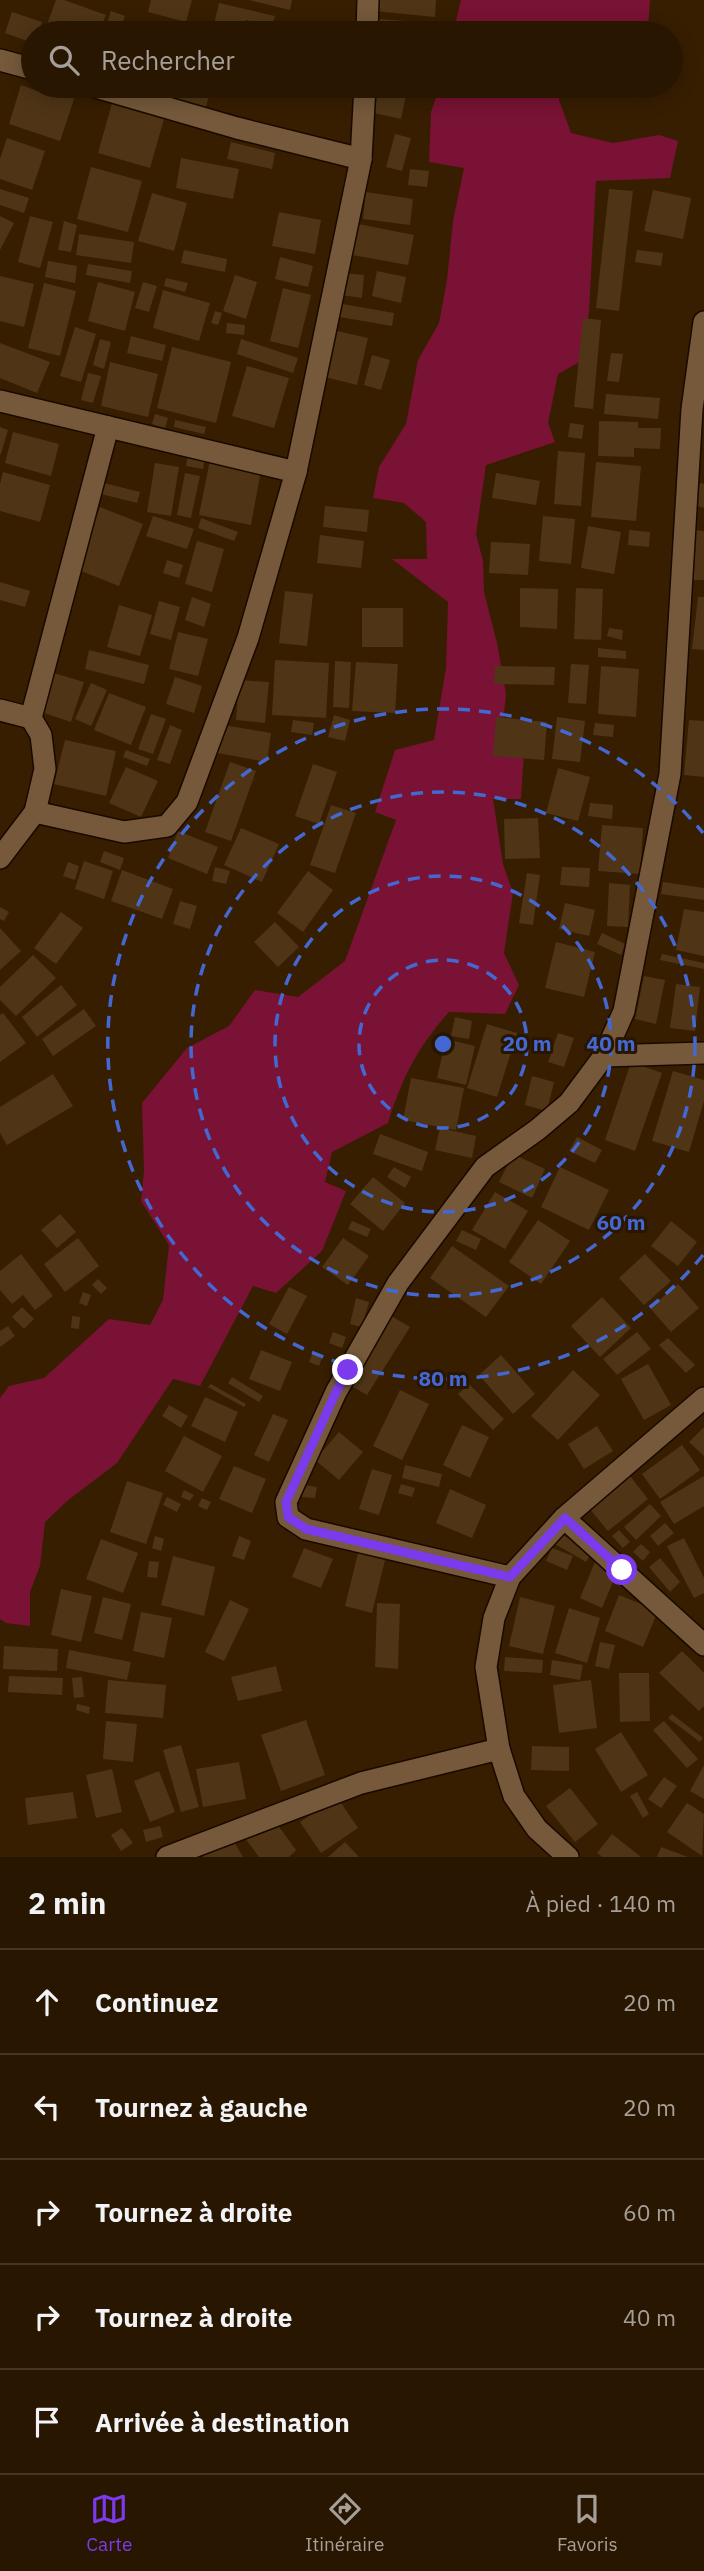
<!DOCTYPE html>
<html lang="fr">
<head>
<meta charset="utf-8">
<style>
	body { margin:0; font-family:"IBM Plex Sans",sans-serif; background:#311f0a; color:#f1f3f6 }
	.stop { position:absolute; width:21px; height:21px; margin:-16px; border:5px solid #7c3aed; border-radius:50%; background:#fff }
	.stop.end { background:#7c3aed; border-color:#fff; box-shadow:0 2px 7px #0008 }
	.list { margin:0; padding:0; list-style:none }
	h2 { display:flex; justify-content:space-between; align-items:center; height:91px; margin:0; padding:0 28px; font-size:30px }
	h2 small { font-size:23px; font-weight:400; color:#a59f99 }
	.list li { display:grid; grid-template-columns:46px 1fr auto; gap:21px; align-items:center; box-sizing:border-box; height:105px; padding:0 28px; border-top:2px solid #453522 }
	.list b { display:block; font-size:26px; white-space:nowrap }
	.list em { font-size:23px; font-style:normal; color:#a59f99 }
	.icon { flex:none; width:38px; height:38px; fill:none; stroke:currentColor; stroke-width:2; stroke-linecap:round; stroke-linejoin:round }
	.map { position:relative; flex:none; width:704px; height:1857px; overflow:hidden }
	.search { position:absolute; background:#291600; box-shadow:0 4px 18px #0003; left:21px; right:21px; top:21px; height:77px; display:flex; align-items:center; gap:18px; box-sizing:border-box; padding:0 24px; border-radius:38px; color:#a59f99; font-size:26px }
	.sheet { height:616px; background:#291600 }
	nav { display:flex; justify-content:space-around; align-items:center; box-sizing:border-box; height:98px; border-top:2px solid #453522; background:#291600; font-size:19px; color:#a59f99 }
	nav a { display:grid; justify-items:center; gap:4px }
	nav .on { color:#7c3aed }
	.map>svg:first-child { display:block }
	.green { fill:#791234 }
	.building { fill:#4f3516 }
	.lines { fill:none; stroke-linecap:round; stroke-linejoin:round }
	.minor-casing { stroke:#1a0900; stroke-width:24 }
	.minor { stroke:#75593a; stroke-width:21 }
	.route { stroke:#7c3aed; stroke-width:9 }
	.ring { fill:none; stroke:#4468d3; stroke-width:3.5; stroke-dasharray:12 9 }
	.centre { fill:#4468d3; stroke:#291601; stroke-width:3.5 }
	.ring-label { font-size:21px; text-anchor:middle; font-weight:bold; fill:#4468d3; stroke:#291601; stroke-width:6; stroke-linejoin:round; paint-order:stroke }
</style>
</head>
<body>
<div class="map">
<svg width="704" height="1857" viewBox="0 0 704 1857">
	<rect width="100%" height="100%" fill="#371e00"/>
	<g class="green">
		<path d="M461 0H650L648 28 558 21V33H453Z"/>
		<path d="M440 86H559V100L571 133 613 143 659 135 678 141 670 178 596 181 589 311 583 360 558 374 548 423 555 442 486 465 476 534 483 561 484 592 497 643 506 694 503 723 524 753 521 799H493L503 864 513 893 504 953 519 985 505 1014 449 1012C417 1048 402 1078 388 1123L332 1152 325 1182 346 1191 322 1251 276 1293 253 1286 200 1386 173 1379 117 1463 67 1501 45 1522 40 1566 30 1592V1626L6 1623 0 1619V1398L9 1386 44 1378 109 1319 150 1325 163 1300 169 1245 141 1201 144 1171 142 1103 187 1048 229 1026 255 990 298 997 345 961 396 820 375 812 395 750 434 740 446 668 448 602 392 559H427L426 522 404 503 373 498 379 467 406 424 418 360 439 323 447 280 453 221 464 168 429 162 431 112Z"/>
	</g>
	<g class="building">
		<path d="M56 0H64L106 15 99 33H44Z"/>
		<path d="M151 0H192L186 22 148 12Z"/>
		<path d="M249 0H292L290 10Z"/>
		<path d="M375 0H436L435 17 374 11Z"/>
		<path d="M219 3 275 16 272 26 246 20 243 33H212Z"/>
		<path d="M111 11 125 16 119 33H104Z"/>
		<path d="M12 12 42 22 38 33H33V43L5 33Z"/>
		<path d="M378 19 435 23 434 33 378 30Z"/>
		<path d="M21 85 40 92 42 86H64L77 90 60 141 9 124Z"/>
		<path d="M174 86H212L205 110 170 100Z"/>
		<path d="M379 86H408L401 119 374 113Z"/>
		<path d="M572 86H618V94L572 91Z"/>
		<path d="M112 103 164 119 150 168 98 153Z"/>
		<path d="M395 134 411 138 402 171 386 167Z"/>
		<path d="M7 138 45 151 32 190 0 179V159Z"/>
		<path d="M231 142 275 153 272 169 227 159Z"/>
		<path d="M181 158 239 169 233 199 176 188Z"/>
		<path d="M91 167 142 181 128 232 77 219Z"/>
		<path d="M410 169 429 171 427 187 408 185Z"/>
		<path d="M0 189 29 198 24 213 0 205Z"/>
		<path d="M609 189 633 191 619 311 596 308Z"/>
		<path d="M653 190 691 198 683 239 644 231Z"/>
		<path d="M366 192 413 199 410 225 363 219Z"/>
		<path d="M152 193 187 203 174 251 138 241Z"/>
		<path d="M279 212 321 220 315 254 272 246Z"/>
		<path d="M0 216 14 223 0 250Z"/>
		<path d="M30 216 53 222 40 268 18 262Z"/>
		<path d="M64 221 77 225 71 252 58 250Z"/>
		<path d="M353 223 414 235 408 265 347 254Z"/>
		<path d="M79 234 134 242 131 263 76 255Z"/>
		<path d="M184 250 227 259 225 272 181 263Z"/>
		<path d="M637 250 663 253 661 266 635 262Z"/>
		<path d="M280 257 313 266 308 287 275 279Z"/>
		<path d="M48 261 77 266 75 283 45 277Z"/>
		<path d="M88 264 132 271 130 283 86 275Z"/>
		<path d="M377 271 406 277 401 303 372 296Z"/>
		<path d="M344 273 364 275 362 298 341 295Z"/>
		<path d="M235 275 257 282 246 319 223 311Z"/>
		<path d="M0 276 34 284 24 327 0 321Z"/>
		<path d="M166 278 188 283 185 292 164 286Z"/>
		<path d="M98 282 135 292 125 331 88 321Z"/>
		<path d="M143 282 157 286 149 312 135 308Z"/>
		<path d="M44 283 76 291 60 356 28 348Z"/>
		<path d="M283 288 311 295 298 348 270 341Z"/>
		<path d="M163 290 210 303 199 341 153 328Z"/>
		<path d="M337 303 394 313 392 326 334 316Z"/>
		<path d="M215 311 222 313 218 325 211 323Z"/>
		<path d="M583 318 601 320 593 409 574 407Z"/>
		<path d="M227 323 245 325 244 335 226 333Z"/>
		<path d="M75 327 96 334 81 382 60 376Z"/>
		<path d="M333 330 368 338 357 385 321 376Z"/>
		<path d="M131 336 166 345 162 361 127 353Z"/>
		<path d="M100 339 111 342 104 369 93 365Z"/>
		<path d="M241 339 298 358 293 373 237 354Z"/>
		<path d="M0 343 50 362 37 393 0 378Z"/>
		<path d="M172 347 231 362 216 423 157 408Z"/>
		<path d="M611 353 623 354 619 382 607 381Z"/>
		<path d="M372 355 390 360 381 390 364 385Z"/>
		<path d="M110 362 158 374 148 417 101 406Z"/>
		<path d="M247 366 289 378 274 428 232 416Z"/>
		<path d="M88 373 101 376 93 403 81 400Z"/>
		<path d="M606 394 660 398 658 419 604 414Z"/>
		<path d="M155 414 168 418 165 428 152 424Z"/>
		<path d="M175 420 206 427 204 434 174 427Z"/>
		<path d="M599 421 638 422V428H661L660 449 634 448V457L598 456Z"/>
		<path d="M570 423 584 425 582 439 568 437Z"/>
		<path d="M0 427 8 430 1 454H0Z"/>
		<path d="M13 432 59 444 51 476 5 463Z"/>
		<path d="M558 451 585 453 581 506 554 504Z"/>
		<path d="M188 454 205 457 203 469 186 466Z"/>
		<path d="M210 460 261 470 251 525 199 515Z"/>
		<path d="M596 462 641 466 636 521 591 517Z"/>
		<path d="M155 463 179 467 171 516 147 512Z"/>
		<path d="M3 472 50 485 40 522 0 511V484Z"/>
		<path d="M185 473 200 476 191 518 177 515Z"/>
		<path d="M496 473 540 481 536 505 492 498Z"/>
		<path d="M100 482 140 492 137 503 97 493Z"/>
		<path d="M700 483 704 484V508L694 505Z"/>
		<path d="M325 506 369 510 367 532 323 527Z"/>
		<path d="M100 507 143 524 119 586 76 569Z"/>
		<path d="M153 516 194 529 187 549 146 536Z"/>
		<path d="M543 516 575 519 571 564 539 561Z"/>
		<path d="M201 518 238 532 234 541 198 528Z"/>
		<path d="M588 526 621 532 614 574 581 568Z"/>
		<path d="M629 530 650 532 649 547 628 545Z"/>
		<path d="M693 530 704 531V580H692Z"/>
		<path d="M320 535 364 541 361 568 317 563Z"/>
		<path d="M197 541 224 549 212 592 185 584Z"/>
		<path d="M491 542 530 544 528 575 489 573Z"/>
		<path d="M167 560 183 565 179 578 163 573Z"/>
		<path d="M0 582 30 591 25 607 0 600Z"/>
		<path d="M520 588 558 589 557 629 520 627Z"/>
		<path d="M576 588 603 589 601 640 574 639Z"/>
		<path d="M285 591 313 594 307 646 279 643Z"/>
		<path d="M192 597 211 604 204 627 185 620Z"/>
		<path d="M698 597H704V650L692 649Z"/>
		<path d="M159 601 180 607 171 640 150 634Z"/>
		<path d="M119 605 152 615 140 656 107 647Z"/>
		<rect x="362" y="608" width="41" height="39"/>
		<path d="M609 628 623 630 622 640 607 636Z"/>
		<path d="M178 632 208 639 198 676 169 669Z"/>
		<path d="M598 648 626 651V659L598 657Z"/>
		<path d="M89 650 149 665 144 684 85 669Z"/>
		<path d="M275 660 329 663 326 718 272 715Z"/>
		<path d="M335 661 351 662 349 708 333 707Z"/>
		<path d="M356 662 398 664 395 713 352 711Z"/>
		<path d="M571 664 589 665 586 704 568 703Z"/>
		<path d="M495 666 555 667 554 685 494 684Z"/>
		<path d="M601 666 639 669 636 717 598 714Z"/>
		<path d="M47 671 84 682 71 722 35 710Z"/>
		<path d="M175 677 202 686 194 713 166 704Z"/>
		<path d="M239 680 269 682 265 723 236 720Z"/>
		<path d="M91 683 107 690 91 726 75 719Z"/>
		<path d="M109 693 146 707 131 745 94 730Z"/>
		<path d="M151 714 166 719 153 754 138 749Z"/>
		<path d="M334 715 350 720 345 741 328 737Z"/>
		<path d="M496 717 547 722 544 760 493 756Z"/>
		<path d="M557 717 585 721 580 762 552 759Z"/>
		<path d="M293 720 314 723 312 735 291 732Z"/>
		<path d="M689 720 704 721V777L684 775Z"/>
		<path d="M595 723 614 725 613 737 593 735Z"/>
		<path d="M217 724 271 733 267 762 212 752Z"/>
		<path d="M170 725 182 730 170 764 157 760Z"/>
		<path d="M65 740 116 751 106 796 54 784Z"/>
		<path d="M126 750 150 759 147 766 123 757Z"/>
		<path d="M230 762 256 771 231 841 205 832Z"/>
		<path d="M313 764 337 772 319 824 295 816Z"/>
		<path d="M126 767 158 781 141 817 109 803Z"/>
		<path d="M558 768 590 777 578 821 546 813Z"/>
		<path d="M590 803 613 805 612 819 588 816Z"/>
		<path d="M331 805 356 813 335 873 310 865Z"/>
		<path d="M538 818 540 858 505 859 504 819Z"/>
		<path d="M602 825 643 828 640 874 598 871Z"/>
		<path d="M241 828 279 844 262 882 224 865Z"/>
		<path d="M178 831 218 847 207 874 168 858Z"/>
		<path d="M104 851 124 858 120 870 100 862Z"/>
		<path d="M84 861 113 871 104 899 75 889Z"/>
		<path d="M68 862 79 866 75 880 63 876Z"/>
		<path d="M215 867 230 871 226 884 212 881Z"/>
		<path d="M562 867 590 868 589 887 560 885Z"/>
		<path d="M122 870 173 889 162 919 111 901Z"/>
		<path d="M308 871 333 890 303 932 277 913Z"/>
		<path d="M527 873 540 875 533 925 519 923Z"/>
		<path d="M663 882 704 888V900L661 894Z"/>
		<path d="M609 883 630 885 628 927 607 926Z"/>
		<path d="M180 901 197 906 190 929 173 924Z"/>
		<path d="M565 903 595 910 589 936 559 929Z"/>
		<path d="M0 907 9 912 4 921 0 919Z"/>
		<path d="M684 909 704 912V956L676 950Z"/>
		<path d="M61 912 83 928 56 964 34 948Z"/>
		<path d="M275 922 299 947 278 967 254 942Z"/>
		<path d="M0 928 21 951 0 970Z"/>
		<path d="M602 933 625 944 621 955 597 944Z"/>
		<path d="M556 942 595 952 584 997 545 988Z"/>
		<path d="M662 954 704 963V969L660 960Z"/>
		<path d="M33 955 56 978 16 1016 0 1000V987Z"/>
		<path d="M644 976 665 980 656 1024 635 1019Z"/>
		<path d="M676 984 700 987 695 1031 670 1028Z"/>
		<path d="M61 985 77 1005 37 1037 22 1017Z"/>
		<path d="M84 1009 96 1026 53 1056 42 1039Z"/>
		<path d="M3 1013 26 1043 0 1062V1015Z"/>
		<path d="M455 1017 472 1021 469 1039 451 1036Z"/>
		<path d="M487 1024 517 1033 497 1097 467 1088Z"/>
		<path d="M558 1033 574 1038 564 1067 548 1062Z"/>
		<path d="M446 1039 475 1046 466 1085 437 1078Z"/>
		<path d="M631 1062 662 1073 635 1151 605 1140Z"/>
		<path d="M673 1071 704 1080V1101L689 1152 652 1141Z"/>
		<path d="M53 1074 73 1106 7 1145 0 1133V1107Z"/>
		<path d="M532 1076 554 1082 547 1111 525 1105Z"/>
		<path d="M411 1078 464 1088 456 1130 403 1120Z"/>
		<path d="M440 1128 476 1136 472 1158 435 1150Z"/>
		<path d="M380 1134 428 1152 422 1171 373 1154Z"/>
		<path d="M577 1137 602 1150 595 1163 569 1151Z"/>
		<path d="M513 1154 545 1169 532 1198 499 1182Z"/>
		<path d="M394 1167 411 1177 405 1188 387 1177Z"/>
		<path d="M560 1167 609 1190 589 1230 541 1207Z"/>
		<path d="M373 1177 405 1203 383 1231 350 1204Z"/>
		<path d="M495 1192 528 1211 505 1249 472 1230Z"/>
		<path d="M60 1214 76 1232 57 1248 41 1230Z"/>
		<path d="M538 1220 570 1241 541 1284 509 1262Z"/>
		<path d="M352 1221 371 1229 367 1237 348 1229Z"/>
		<path d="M671 1221 697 1242 678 1266 651 1246Z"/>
		<path d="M462 1230 481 1239 476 1250 456 1241Z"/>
		<path d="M78 1238 99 1266 65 1292 44 1264Z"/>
		<path d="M343 1238 369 1256 348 1285 322 1267Z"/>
		<path d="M452 1246 509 1286 486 1317 430 1278Z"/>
		<path d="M21 1254 53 1296 35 1310 23 1295 12 1304 0 1290V1271Z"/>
		<path d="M645 1254 671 1281 644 1305 619 1278Z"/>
		<path d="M98 1279 107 1288 101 1294 92 1285Z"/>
		<path d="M678 1284 699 1308 671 1332 650 1308Z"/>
		<path d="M289 1287 307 1296 287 1334 269 1324Z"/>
		<path d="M83 1292 91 1295 87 1306 79 1303Z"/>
		<path d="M602 1297 631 1328 600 1357 571 1326Z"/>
		<path d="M356 1298 369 1302 362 1327 350 1324Z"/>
		<path d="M22 1307 34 1319 24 1329 12 1317Z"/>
		<path d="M388 1314 410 1327 367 1395 346 1383Z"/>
		<path d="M72 1316 80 1317 79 1329 71 1328Z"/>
		<path d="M8 1326 15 1336 0 1347V1331Z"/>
		<path d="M333 1332 346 1337 342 1348 329 1343Z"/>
		<path d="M637 1332 651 1349 617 1375 603 1359Z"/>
		<path d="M668 1338 695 1365 686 1373 659 1345Z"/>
		<path d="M261 1350 292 1362 280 1391 249 1379Z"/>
		<path d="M312 1354 322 1358 319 1366 309 1362Z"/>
		<path d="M501 1355 535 1394 513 1414 479 1375Z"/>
		<path d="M648 1364 671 1405 644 1420 621 1379Z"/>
		<path d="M573 1370 600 1395 558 1440 531 1416Z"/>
		<path d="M232 1377 263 1396 259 1402 228 1383Z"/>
		<path d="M211 1384 246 1404 244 1407 208 1387Z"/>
		<path d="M469 1384 504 1419 493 1430 458 1394Z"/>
		<path d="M400 1390 429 1404 402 1460 373 1446Z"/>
		<path d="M205 1397 238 1412 225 1442 191 1426Z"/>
		<path d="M169 1405 188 1416 181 1428 162 1416Z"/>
		<path d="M273 1414 288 1420 269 1462 254 1455Z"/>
		<path d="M462 1425 489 1437 470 1478 443 1465Z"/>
		<path d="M597 1426 613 1451 584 1469 568 1444Z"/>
		<path d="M704 1427V1456L689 1442Z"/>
		<path d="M339 1432 363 1452 339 1480 315 1460Z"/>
		<path d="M184 1436 222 1456 203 1492 165 1471Z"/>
		<path d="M682 1445 700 1470 660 1499 642 1474Z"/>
		<path d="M405 1465 442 1474 439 1487 402 1478Z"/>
		<path d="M234 1466 266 1479 252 1513 219 1499Z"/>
		<path d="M372 1469 392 1475 379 1515 359 1509Z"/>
		<path d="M630 1476 648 1499 608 1531 589 1508Z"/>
		<path d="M704 1476V1506L674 1524 660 1502Z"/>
		<path d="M127 1481 163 1493 146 1544 110 1532Z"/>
		<path d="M401 1484 415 1488 412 1497 398 1493Z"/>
		<path d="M304 1485 317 1487 315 1498 302 1497Z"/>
		<path d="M450 1489 486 1505 472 1538 436 1523Z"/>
		<path d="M184 1490 194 1495 190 1501 181 1497Z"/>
		<path d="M167 1497 181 1504 177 1512 163 1505Z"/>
		<path d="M202 1498 211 1502 207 1510 198 1506Z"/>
		<path d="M650 1504 661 1516 636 1540 624 1527Z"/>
		<path d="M665 1523 674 1533 658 1546 650 1536Z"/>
		<path d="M619 1530 630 1542 623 1548 612 1536Z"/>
		<path d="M561 1534 592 1552 586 1562 555 1544Z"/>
		<path d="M155 1536 164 1539 161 1551 152 1548Z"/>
		<path d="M239 1536 251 1541 244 1560 232 1556Z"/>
		<path d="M684 1538 704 1578V1593L694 1598 667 1546Z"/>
		<path d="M101 1539 138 1553 123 1593 86 1579Z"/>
		<path d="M641 1544 650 1552 643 1561 633 1552Z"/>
		<path d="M304 1548 333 1559 321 1588 292 1577Z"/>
		<path d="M552 1548 573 1556 567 1570 546 1561Z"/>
		<path d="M359 1549 386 1556 372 1613 345 1606Z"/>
		<path d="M173 1556 215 1567 204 1616 161 1605Z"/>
		<path d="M660 1558 680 1582 670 1592 649 1567Z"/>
		<path d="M149 1561 159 1562 157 1578 147 1577Z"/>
		<path d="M595 1562 617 1572 602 1608 580 1598Z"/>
		<path d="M61 1589 92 1596 81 1642 51 1635Z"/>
		<path d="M619 1595 658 1611 643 1647 605 1631Z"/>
		<path d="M103 1597 131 1604 122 1640 94 1633Z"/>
		<path d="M520 1597 555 1606 543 1654 509 1646Z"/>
		<path d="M230 1600 249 1609 224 1661 205 1652Z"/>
		<path d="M377 1603 400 1604 398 1669 375 1667Z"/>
		<path d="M569 1608 600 1618 587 1663 555 1653Z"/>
		<path d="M141 1612 172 1618 164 1658 133 1651Z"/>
		<path d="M600 1642 615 1645 609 1669 595 1666Z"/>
		<path d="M4 1646 58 1649 57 1671 3 1669Z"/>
		<path d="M69 1650 131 1662 127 1680 66 1668Z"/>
		<path d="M682 1651 704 1673V1706L699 1711 659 1673Z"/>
		<path d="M505 1657 543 1660 542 1673 504 1671Z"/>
		<path d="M552 1660 583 1665 580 1680 550 1675Z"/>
		<path d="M276 1666 282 1691 238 1701 231 1677Z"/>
		<path d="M619 1673H649L650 1721 620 1722Z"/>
		<path d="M9 1676 63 1678 62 1695 8 1692Z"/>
		<path d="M82 1677 84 1697 74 1698 72 1678Z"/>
		<path d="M108 1680 166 1685 163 1718 105 1713Z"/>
		<path d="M591 1680 597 1728 559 1733 553 1685Z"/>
		<path d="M77 1704 90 1707 89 1714 76 1710Z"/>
		<path d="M672 1714 703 1738 700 1742 668 1718Z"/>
		<path d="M306 1720 325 1775 281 1791 261 1735Z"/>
		<path d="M106 1721 137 1724 133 1762 103 1759Z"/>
		<path d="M664 1721 698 1759 687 1768 653 1730Z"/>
		<path d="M621 1732 648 1775 621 1792 595 1749Z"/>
		<path d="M181 1745 199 1807 181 1812 163 1750Z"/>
		<path d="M532 1746 569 1747V1771L531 1770Z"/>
		<path d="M239 1762 246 1799 203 1807 196 1769Z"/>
		<path d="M704 1765V1799L690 1791Z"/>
		<path d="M112 1769 122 1812 96 1818 86 1775Z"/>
		<path d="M159 1771 175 1812 150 1822 134 1781Z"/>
		<path d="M664 1777 677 1786 661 1808 648 1799Z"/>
		<path d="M570 1788 598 1824 575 1842 546 1806Z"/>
		<path d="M73 1792 77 1818 28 1825 25 1798Z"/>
		<path d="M637 1792 649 1814 643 1818 630 1796Z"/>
		<path d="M337 1797 358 1828 321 1853 300 1822Z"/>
		<path d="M687 1803 704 1814 702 1856 667 1832Z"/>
		<path d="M277 1824 296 1850 289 1857H259L242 1834Z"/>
		<path d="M160 1826 163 1837 146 1842 143 1830Z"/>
		<path d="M122 1828 133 1843 121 1851 111 1835Z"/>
		<path d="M612 1834 641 1857H602L597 1853Z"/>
		<path d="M232 1838 243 1857H203L202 1855Z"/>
		<path d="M345 1842 359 1857H328Z"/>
		<path d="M661 1847 688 1857H657Z"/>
	</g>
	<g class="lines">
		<g class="minor-casing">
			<g id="minor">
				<path d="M367 33 368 0"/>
				<path d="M0 60 33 69"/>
				<path d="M92 86 237 128 361 159"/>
				<path d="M0 401 296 472"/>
				<path d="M0 710 31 718"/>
				<path d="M35 812 124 832 167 826 187 802 248 638 296 472 361 159 365 86"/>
				<path d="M0 858 35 812 45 769 41 735 31 718 108 427"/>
				<path d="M604 1056 704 1053"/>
				<path d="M564 1518 704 1645"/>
				<path d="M510 1577 306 1529 288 1517 286 1502 336 1392 398 1283 485 1167 537 1130 569 1103 604 1056 624 1011 670 774 692 409 704 322"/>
				<path d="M167 1857 361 1783 499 1749"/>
				<path d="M568 1857 537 1829 514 1796 499 1749 486 1667 494 1618 510 1577 564 1518 704 1398"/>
			</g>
		</g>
		<use href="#minor" class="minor"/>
	</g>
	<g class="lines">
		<path class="route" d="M348 1370 336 1392 286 1502 288 1517 306 1529 510 1577 565 1518 622 1570"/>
	</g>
	<g class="ring">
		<circle cx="443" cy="1044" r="84"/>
		<circle cx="443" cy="1044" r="168"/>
		<circle cx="443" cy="1044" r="252"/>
		<path d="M703 1255A335 335 0 1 1 703 833"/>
	</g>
	<circle cx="443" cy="1044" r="10" class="centre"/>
	<g class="ring-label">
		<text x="527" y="1051">20 m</text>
		<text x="611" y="1051">40 m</text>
		<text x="621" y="1230">60 m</text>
		<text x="443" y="1386">80 m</text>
	</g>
</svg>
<div class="stop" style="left:622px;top:1570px"></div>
<div class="stop end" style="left:348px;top:1370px"></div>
<div class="search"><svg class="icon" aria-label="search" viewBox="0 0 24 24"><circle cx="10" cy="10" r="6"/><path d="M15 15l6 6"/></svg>Rechercher</div>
</div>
<section class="sheet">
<h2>2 min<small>À pied · 140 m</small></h2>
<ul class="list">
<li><svg class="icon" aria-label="ahead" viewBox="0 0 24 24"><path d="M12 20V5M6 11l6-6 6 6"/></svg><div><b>Continuez</b></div><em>20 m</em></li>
<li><svg class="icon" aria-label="left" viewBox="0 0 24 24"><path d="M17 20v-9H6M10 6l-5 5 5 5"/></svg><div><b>Tournez à gauche</b></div><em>20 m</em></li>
<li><svg class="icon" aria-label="right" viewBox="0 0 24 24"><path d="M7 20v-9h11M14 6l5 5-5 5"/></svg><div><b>Tournez à droite</b></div><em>60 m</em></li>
<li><svg class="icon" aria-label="right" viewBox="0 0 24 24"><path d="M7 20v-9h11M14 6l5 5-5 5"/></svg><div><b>Tournez à droite</b></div><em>40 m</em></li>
<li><svg class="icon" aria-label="arrive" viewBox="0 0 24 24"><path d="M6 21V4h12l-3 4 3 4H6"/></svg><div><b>Arrivée à destination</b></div></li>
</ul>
</section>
<nav>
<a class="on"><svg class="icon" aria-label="map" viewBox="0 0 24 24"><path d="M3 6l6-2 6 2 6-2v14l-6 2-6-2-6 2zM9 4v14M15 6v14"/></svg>Carte</a>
<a><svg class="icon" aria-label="directions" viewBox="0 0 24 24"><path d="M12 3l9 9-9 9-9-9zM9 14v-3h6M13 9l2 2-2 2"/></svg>Itinéraire</a>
<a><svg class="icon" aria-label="saved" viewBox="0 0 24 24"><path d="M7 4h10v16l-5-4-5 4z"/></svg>Favoris</a>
</nav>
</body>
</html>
